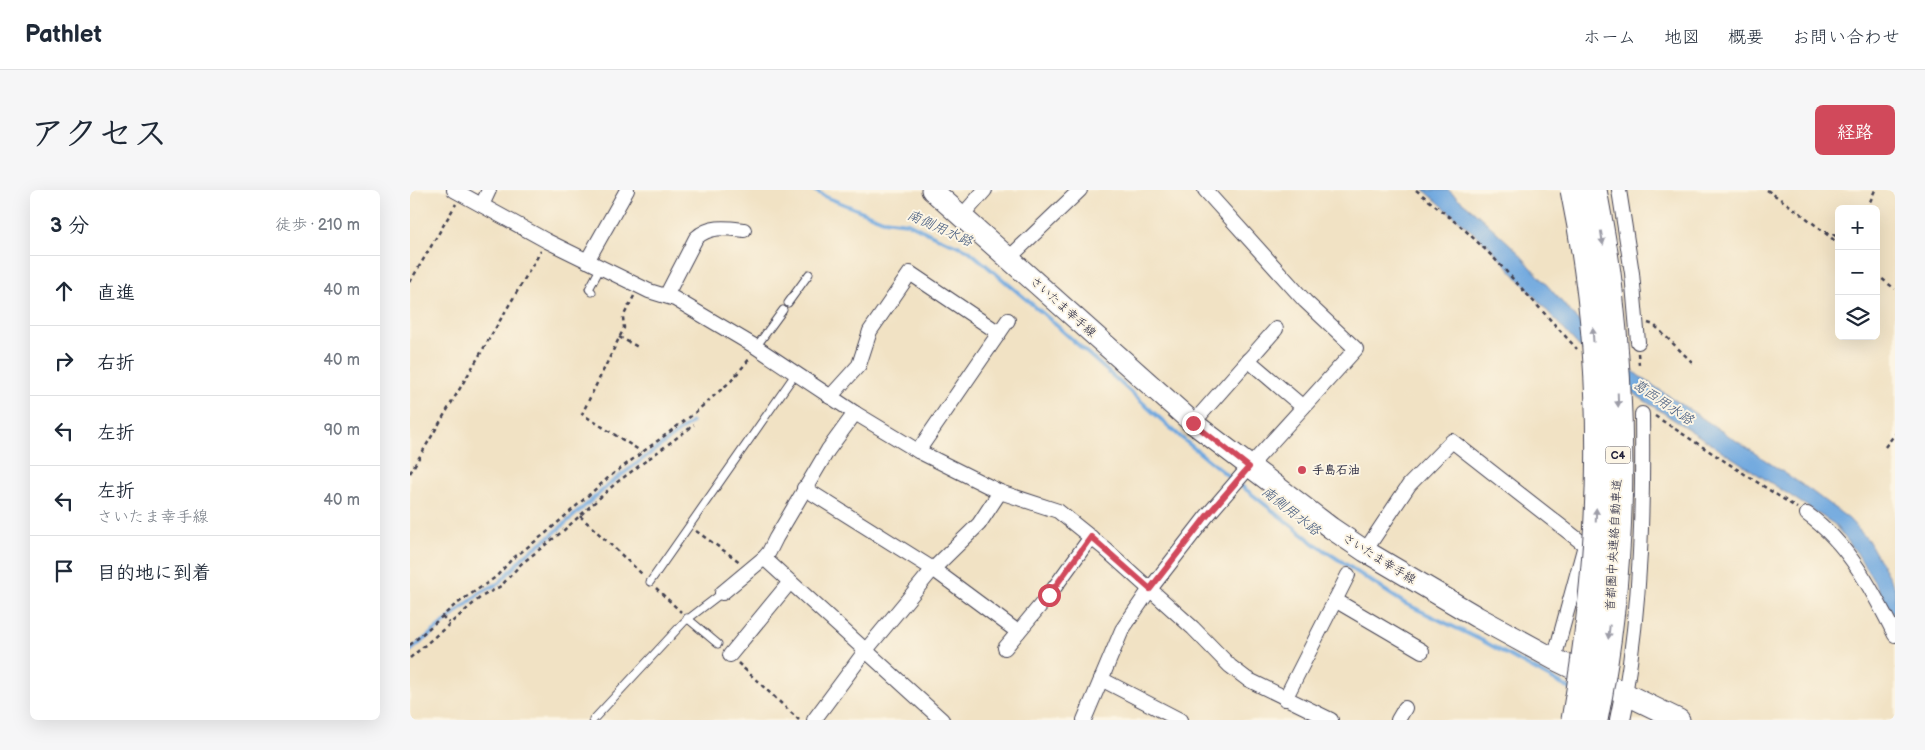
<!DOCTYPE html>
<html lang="ja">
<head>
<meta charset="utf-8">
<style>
	body { margin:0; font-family:"Balsamiq Sans","Klee One",sans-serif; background:#f6f6f7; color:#1f2937 }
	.controls { position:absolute; right:15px; top:15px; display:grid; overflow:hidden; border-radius:8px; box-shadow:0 5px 20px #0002 }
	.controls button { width:45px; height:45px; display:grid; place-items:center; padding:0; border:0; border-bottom:1px solid #e0e1e3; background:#fff; color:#1f2937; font:25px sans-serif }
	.stop { position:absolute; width:15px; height:15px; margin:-11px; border:4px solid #d1495b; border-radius:50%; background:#fff }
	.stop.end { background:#d1495b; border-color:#fff; box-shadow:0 1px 5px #0008 }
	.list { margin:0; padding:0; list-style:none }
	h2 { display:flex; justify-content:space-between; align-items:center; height:65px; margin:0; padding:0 20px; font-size:21px }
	h2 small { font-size:16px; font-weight:400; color:#747a83 }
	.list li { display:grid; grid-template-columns:32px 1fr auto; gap:15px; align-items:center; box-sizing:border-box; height:70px; padding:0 20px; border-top:1px solid #e0e1e3 }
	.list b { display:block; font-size:19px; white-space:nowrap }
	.list p { margin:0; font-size:16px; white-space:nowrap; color:#747a83 }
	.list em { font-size:16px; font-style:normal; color:#747a83 }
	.icon { flex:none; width:28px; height:28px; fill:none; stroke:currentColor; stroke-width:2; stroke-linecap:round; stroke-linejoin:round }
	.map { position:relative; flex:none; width:1485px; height:530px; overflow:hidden; border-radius:8px }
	header { display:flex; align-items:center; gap:30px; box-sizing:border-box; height:70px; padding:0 25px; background:#fff; border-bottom:1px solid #e0e1e3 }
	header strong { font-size:24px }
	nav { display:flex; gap:28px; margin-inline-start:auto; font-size:18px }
	.intro { display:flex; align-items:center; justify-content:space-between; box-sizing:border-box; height:120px; padding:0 30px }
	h1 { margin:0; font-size:35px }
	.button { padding:12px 22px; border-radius:8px; background:#d1495b; color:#fff; font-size:18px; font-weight:700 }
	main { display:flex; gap:30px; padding:0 30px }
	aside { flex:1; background:#fff; border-radius:8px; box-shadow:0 5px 20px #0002 }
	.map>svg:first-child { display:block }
	.water { fill:#70a8df; stroke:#49658d }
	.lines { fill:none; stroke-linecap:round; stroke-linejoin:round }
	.stream { stroke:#70a8df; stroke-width:4 }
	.lane-casing { stroke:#413f50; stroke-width:9 }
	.street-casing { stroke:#413f50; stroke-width:16 }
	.secondary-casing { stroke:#413f50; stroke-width:22 }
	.primary-casing { stroke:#413f50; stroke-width:23 }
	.path { stroke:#413f50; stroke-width:2.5; stroke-dasharray:4 4; stroke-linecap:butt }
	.lane { stroke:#fff; stroke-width:7 }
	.street { stroke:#fff; stroke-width:14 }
	.secondary { stroke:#fff; stroke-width:20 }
	.primary { stroke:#fff; stroke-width:21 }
	.highway-bridge-casing { stroke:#413f50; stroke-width:27; stroke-linecap:butt }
	.highway-bridge { stroke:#fff; stroke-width:25 }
	.oneway { fill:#9c9ca7 }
	.route { stroke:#d1495b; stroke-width:6 }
	.poi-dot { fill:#d1495b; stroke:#fcf5e5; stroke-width:2 }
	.labels { text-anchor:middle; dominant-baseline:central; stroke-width:4; stroke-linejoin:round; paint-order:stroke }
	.shield { fill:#fcf5e5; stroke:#63616e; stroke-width:1 }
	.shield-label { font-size:11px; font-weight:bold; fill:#22223b }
	.street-label { font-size:12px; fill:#22223b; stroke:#fcf5e5 }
	.poi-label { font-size:12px; font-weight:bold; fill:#22223b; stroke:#fcf5e5; text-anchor:start }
	.water-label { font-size:14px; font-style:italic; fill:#41587d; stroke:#fcf5e5 }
</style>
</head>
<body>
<header>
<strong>Pathlet</strong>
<nav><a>ホーム</a><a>地図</a><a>概要</a><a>お問い合わせ</a></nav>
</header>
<div class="intro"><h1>アクセス</h1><a class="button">経路</a></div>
<main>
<aside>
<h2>3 分<small>徒歩 · 210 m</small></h2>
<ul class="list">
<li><svg class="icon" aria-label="ahead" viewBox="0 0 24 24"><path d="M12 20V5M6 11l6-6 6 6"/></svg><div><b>直進</b></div><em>40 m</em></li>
<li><svg class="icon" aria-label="right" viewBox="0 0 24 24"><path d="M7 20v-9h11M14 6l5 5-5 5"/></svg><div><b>右折</b></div><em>40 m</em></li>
<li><svg class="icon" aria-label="left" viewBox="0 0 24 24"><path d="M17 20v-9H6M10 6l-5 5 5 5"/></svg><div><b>左折</b></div><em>90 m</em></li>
<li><svg class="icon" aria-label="left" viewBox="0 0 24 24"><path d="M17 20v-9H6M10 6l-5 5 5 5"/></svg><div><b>左折</b><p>さいたま幸手線</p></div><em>40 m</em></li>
<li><svg class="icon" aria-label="arrive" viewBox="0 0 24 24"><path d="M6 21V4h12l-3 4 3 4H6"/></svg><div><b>目的地に到着</b></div></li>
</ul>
</aside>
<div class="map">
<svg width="1485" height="530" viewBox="0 0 1485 530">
	<rect width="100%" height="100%" fill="#fcf5e5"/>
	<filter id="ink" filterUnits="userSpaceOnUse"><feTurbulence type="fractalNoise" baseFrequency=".02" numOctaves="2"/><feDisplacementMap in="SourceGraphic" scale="10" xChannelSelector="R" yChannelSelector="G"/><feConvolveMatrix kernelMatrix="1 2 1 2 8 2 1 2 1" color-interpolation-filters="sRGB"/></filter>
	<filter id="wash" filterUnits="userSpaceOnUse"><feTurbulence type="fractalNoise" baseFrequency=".0096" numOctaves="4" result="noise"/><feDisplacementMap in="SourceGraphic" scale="20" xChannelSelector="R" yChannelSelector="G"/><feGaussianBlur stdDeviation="1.12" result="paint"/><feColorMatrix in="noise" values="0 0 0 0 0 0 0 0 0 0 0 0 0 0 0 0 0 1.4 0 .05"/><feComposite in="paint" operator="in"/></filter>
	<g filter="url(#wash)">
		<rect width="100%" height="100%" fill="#f1e2c4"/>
		<path class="water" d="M1014 0H1038L1066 23 1105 59 1174 137 1229 186 1400 300 1439 329 1458 350 1485 398V427L1447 363 1424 334 1229 207 1175 163 1080 57Z"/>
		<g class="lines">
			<g class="stream">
				<path d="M404 0 416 7 473 30 498 33 526 47 558 60 636 126 774 250 823 290"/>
				<path d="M829 294 905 354 994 413 1073 451 1160 499"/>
				<path d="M0 461 70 403 89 393 114 366 143 344 202 292 282 232"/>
			</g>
		</g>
	</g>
	<g filter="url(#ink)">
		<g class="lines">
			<g class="lane-casing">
				<g id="lane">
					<path d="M182 102 179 99 191 77"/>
					<path d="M378 113 399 84"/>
					<path d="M346 157 373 120"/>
					<path d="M240 392 386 183"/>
					<path d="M277 428 308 454"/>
					<path d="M183 530 274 432 312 403"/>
				</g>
			</g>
			<g class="street-casing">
				<g id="street">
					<path d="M44 0 137 51 239 101 265 109 346 157 445 223 508 261 590 302 648 321 694 358 783 438 820 476 837 489 921 530"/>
					<path d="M1209 0 1222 83 1228 152"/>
					<path d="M72 15 79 0"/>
					<path d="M552 26 575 0"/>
					<path d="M598 69 670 0"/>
					<path d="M177 71 217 0"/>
					<path d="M256 106 286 48C300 35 317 38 334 40"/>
					<path d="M838 170 893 217"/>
					<path d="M420 207 449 175 460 141 500 83 589 143"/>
					<path d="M783 233 866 139"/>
					<path d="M508 261 598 130"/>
					<path d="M394 298 523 379 608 442"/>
					<path d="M1397 324C1438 353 1463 401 1485 445"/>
					<path d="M955 361 999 295 1042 251 1175 355 1144 469"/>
					<path d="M354 368 532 530"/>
					<path d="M312 403 354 368 359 362 366 348 418 260 445 223"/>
					<path d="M925 410 1012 461"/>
					<path d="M595 458 639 405 681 347"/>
					<path d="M320 465 380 392"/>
					<path d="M691 489 770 530"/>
					<path d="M1215 505C1231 412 1233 318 1232 224"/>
					<path d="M875 509 938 385"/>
					<path d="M404 530 456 460 523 379 569 334 590 302"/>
					<path d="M674 530 712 440 740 399 796 327 839 277 946 159 895 111 795 0"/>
					<path d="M988 530 995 518"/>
				</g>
			</g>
			<g class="secondary-casing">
				<path id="secondary" d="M1210 530 1215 505"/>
			</g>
			<g class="primary-casing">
				<path id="primary" d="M522 0 783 233 921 338 955 361 1067 427 1144 469 1269 530"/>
			</g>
			<g class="path">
				<path d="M1006 0 1055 40 1083 67 1167 159"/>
				<path d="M1357 0 1389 22 1429 54"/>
				<path d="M1457 19 1465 0"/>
				<path d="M1415 42 1421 43 1429 48"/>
				<path d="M1466 84 1485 99"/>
				<path d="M0 92 46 14"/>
				<path d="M224 106 213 127 214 138 172 224 232 262"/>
				<path d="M1238 133 1244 135 1285 175"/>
				<path d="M209 147 230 158"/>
				<path d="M1228 163 1229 175"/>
				<path d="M1245 226 1387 318"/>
				<path d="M1475 257 1485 244"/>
				<path d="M0 283 131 61"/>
				<path d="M170 326 233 385"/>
				<path d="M286 341 330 372"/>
				<path d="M246 398 271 422"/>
				<path d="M32 426 39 433"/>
				<path d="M0 455 45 415 86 387 102 369 136 343 199 287 281 226 321 191 341 167"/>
				<path d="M0 468 71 407 91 396 111 374 153 341 206 293 284 235"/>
				<path d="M328 473 389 530"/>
			</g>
			<use href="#lane" class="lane"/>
			<use href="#street" class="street"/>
			<use href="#secondary" class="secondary"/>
			<use href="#primary" class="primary"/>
			<g class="highway-bridge-casing">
				<g id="highway-bridge">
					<path d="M1163 0C1199 174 1195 356 1164 530"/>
					<path d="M1184 0C1190 33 1197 67 1200 101 1216 243 1213 390 1185 530"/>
				</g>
			</g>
			<use href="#highway-bridge" class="highway-bridge"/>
		</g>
		<defs><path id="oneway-solid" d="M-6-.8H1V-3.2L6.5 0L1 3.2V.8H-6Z" transform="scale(1.25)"/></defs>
		<g class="oneway">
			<use href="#oneway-solid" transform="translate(1192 48) rotate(81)"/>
			<use href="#oneway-solid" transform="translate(1183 145) rotate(-94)"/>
			<use href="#oneway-solid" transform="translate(1208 210) rotate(88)"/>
			<use href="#oneway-solid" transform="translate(1186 325) rotate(-88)"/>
			<use href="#oneway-solid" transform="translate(1199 442) rotate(96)"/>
		</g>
	</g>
	<g class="lines" filter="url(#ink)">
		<path class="route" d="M639 405 681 347 740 399 796 327 839 277 783 233"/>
	</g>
	<circle class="poi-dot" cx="892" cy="280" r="5"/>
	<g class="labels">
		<rect class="shield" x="1195.5" y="256.5" width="25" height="17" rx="4"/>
		<g class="shield-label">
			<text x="1208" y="265">C4</text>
		</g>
		<g class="street-label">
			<text transform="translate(653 117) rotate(42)">さいたま幸手線</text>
			<text transform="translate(1204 355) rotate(-87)">首都圏中央連絡自動車道</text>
			<text transform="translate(969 369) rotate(32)">さいたま幸手線</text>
		</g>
		<g class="poi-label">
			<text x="902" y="280">手島石油</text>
		</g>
		<g class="water-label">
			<text transform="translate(530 38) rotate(24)">南側用水路</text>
			<text transform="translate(1253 212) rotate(34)">葛西用水路</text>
			<text transform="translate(881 321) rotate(38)">南側用水路</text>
		</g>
	</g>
</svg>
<div class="controls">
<button>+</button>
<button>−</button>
<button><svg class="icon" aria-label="layers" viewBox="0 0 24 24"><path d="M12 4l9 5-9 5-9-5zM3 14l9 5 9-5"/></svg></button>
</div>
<div class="stop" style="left:639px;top:405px"></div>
<div class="stop end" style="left:783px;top:233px"></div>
</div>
</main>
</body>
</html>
